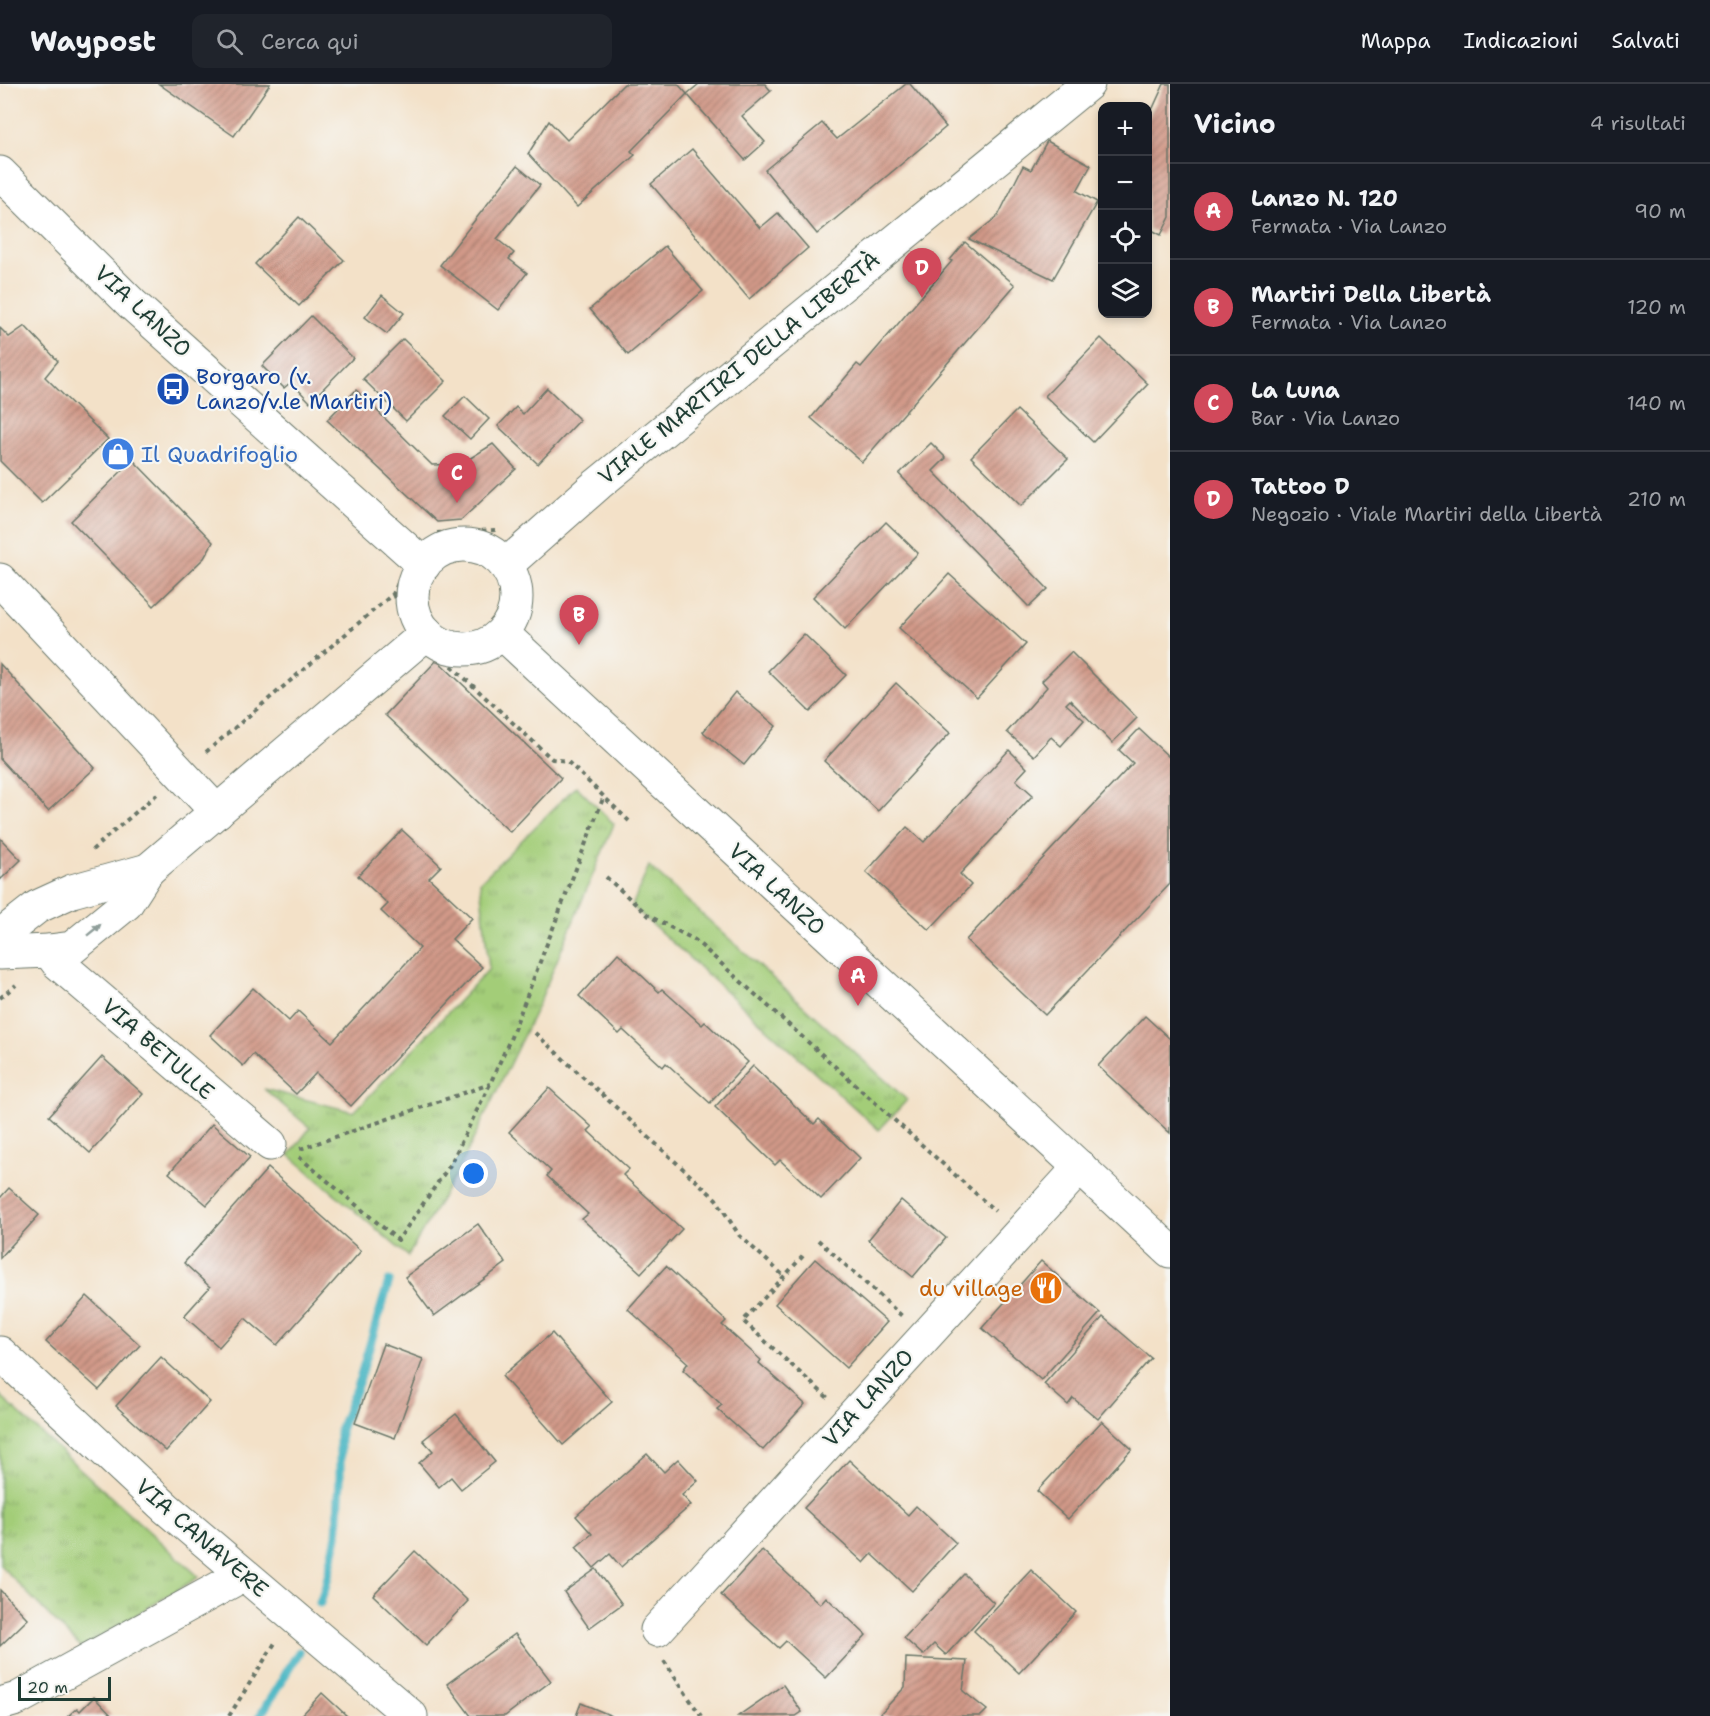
<!DOCTYPE html>
<html lang="it">
<head>
<meta charset="utf-8">
<style>
	body { margin:0; font-family:"Shantell Sans",sans-serif; background:#20242c; color:#f1f3f6 }
	.controls { position:absolute; right:18px; top:18px; display:grid; overflow:hidden; border-radius:12px; box-shadow:0 3px 9px #0003 }
	.controls button { width:54px; height:54px; display:grid; place-items:center; padding:0; border:0; border-bottom:2px solid #363941; background:#171b24; color:#f1f3f6; font:30px sans-serif }
	.scale { position:absolute; left:18px; bottom:15px; width:93px; box-sizing:border-box; padding-left:6px; border:3px solid #1f3d34; border-top:0; font-size:16px; line-height:21px; white-space:nowrap; color:#1f3d34; -webkit-text-stroke:4px #f6f6f2; paint-order:stroke }
	.you { position:absolute; left:474px; top:1090px; width:21px; height:21px; margin:-15px; border:4px solid #fff; border-radius:50%; background:#1a73e8; box-shadow:0 0 0 9px #1a73e833 }
	.badge { display:grid; place-items:center; width:39px; height:39px; border-radius:50%; background:#d1495b; color:#fff; font-size:20px; font-weight:700 }
	.pin { position:absolute; translate:-50% -50px; filter:drop-shadow(0 2px 3px #0008) }
	.pin::after { content:''; position:absolute; top:32px; width:21px; height:18px; background:inherit; clip-path:polygon(0 0,100% 0,50% 100%) }
	.list { margin:0; padding:0; list-style:none }
	h2 { display:flex; justify-content:space-between; align-items:center; height:78px; margin:0; padding:0 24px; font-size:26px }
	h2 small { font-size:20px; font-weight:400; color:#9ea1a6 }
	.list li { display:grid; grid-template-columns:39px 1fr auto; gap:18px; align-items:center; box-sizing:border-box; height:96px; padding:0 24px; border-top:2px solid #363941 }
	.list b { display:block; font-size:22px; white-space:nowrap }
	.list p { margin:0; font-size:20px; white-space:nowrap; color:#9ea1a6 }
	.list em { font-size:20px; font-style:normal; color:#9ea1a6 }
	.icon { flex:none; width:33px; height:33px; fill:none; stroke:currentColor; stroke-width:2; stroke-linecap:round; stroke-linejoin:round }
	.map { position:relative; flex:none; width:1170px; height:1632px; overflow:hidden }
	header { display:flex; align-items:center; gap:36px; box-sizing:border-box; height:84px; padding:0 30px; background:#171b24; border-bottom:2px solid #363941 }
	header strong { font-size:28px }
	nav { display:flex; gap:33px; margin-inline-start:auto; font-size:21px }
	.search { width:420px; height:54px; background:#20242c; display:flex; align-items:center; gap:15px; box-sizing:border-box; padding:0 21px; border-radius:12px; color:#9ea1a6; font-size:22px }
	main { display:flex }
	aside { flex:1; background:#171b24 }
	.map>svg:first-child { display:block }
	.park { fill:url(#park-tufts); stroke:#618556; stroke-width:1.5 }
	.lines { fill:none; stroke-linecap:round; stroke-linejoin:round }
	.stream { stroke:#47b5c3; stroke-width:9 }
	.building { fill:url(#building-hatch) }
	.minor-casing { stroke:#697668; stroke-width:35 }
	.tertiary-casing { stroke:#697668; stroke-width:35 }
	.path { stroke:#697668; stroke-width:4; stroke-dasharray:4.5 4.5; stroke-linecap:butt }
	.minor { stroke:#fff; stroke-width:33 }
	.tertiary { stroke:#fff; stroke-width:33 }
	.oneway { fill:#8f9e9a }
	.labels { text-anchor:middle; dominant-baseline:central; stroke-width:4.5; stroke-linejoin:round; paint-order:stroke }
	.street-label { font-size:22px; fill:#1f3d34; stroke:#f6f6f2 }
	.transit-label { font-size:22px; fill:#164399; stroke:#f6f6f2; text-anchor:start }
	.shop-label { font-size:22px; fill:#366cbe; stroke:#f6f6f2; text-anchor:start }
	.food-label { font-size:22px; fill:#c56008; stroke:#f6f6f2; text-anchor:end }
</style>
</head>
<body>
<header>
<strong>Waypost</strong>
<div class="search"><svg class="icon" aria-label="search" viewBox="0 0 24 24"><circle cx="10" cy="10" r="6"/><path d="M15 15l6 6"/></svg>Cerca qui</div>
<nav><a>Mappa</a><a>Indicazioni</a><a>Salvati</a></nav>
</header>
<main>
<div class="map">
<svg width="1170" height="1632" viewBox="0 0 1170 1632">
	<defs>
		<pattern id="park-tufts" width="24" height="20" patternUnits="userSpaceOnUse" patternTransform="scale(1.5)"><rect width="24" height="20" fill="#a3cd78"/><path d="M3 7l-1-3M5 7V3M7 7l1-3M15 17l-1-3M17 17v-4M19 17l1-3" fill="none" stroke="#84a863"/></pattern>
		<pattern id="building-hatch" width="6" height="6" patternUnits="userSpaceOnUse" patternTransform="scale(1.5)"><rect width="6" height="6" fill="#d19988"/><path d="M-1 1l2-2M0 6l6-6M5 7l2-2" fill="none" stroke="#a97e70"/></pattern>
	</defs>
	<rect width="100%" height="100%" fill="#f6f6f2"/>
	<filter id="ink" filterUnits="userSpaceOnUse"><feTurbulence type="fractalNoise" baseFrequency=".0167" numOctaves="2"/><feDisplacementMap in="SourceGraphic" scale="12" xChannelSelector="R" yChannelSelector="G"/><feConvolveMatrix kernelMatrix="1 2 1 2 8 2 1 2 1" color-interpolation-filters="sRGB"/></filter>
	<filter id="wash" filterUnits="userSpaceOnUse"><feTurbulence type="fractalNoise" baseFrequency=".008" numOctaves="4" result="noise"/><feDisplacementMap in="SourceGraphic" scale="24" xChannelSelector="R" yChannelSelector="G"/><feGaussianBlur stdDeviation="1.35" result="paint"/><feColorMatrix in="noise" values="0 0 0 0 0 0 0 0 0 0 0 0 0 0 0 0 0 1.4 0 .05"/><feComposite in="paint" operator="in"/></filter>
	<g filter="url(#wash)">
		<rect width="100%" height="100%" fill="#f3e1c8"/>
		<g class="park">
			<path d="M576 702 614 740 540 917 461 1081 408 1172 289 1071 310 1044 264 1005 354 1028 489 885 480 798Z"/>
			<path d="M649 782 907 1016 879 1046 632 822Z"/>
			<path d="M0 1312 199 1493 81 1564 0 1481Z"/>
		</g>
		<g class="lines">
			<g class="stream">
				<path d="M320 1519 325 1505 337 1452 340 1395V1346L360 1294 389 1197"/>
				<path d="M260 1632 299 1568"/>
			</g>
		</g>
		<g id="blocks">
			<g class="building">
				<path d="M159 0H270L234 52Z"/>
				<path d="M624 0H678L687 10 631 67 635 71 577 123 528 70 549 37 567 56Z"/>
				<path d="M699 0H765L771 7 742 32 765 58 745 76 687 10Z"/>
				<path d="M906 0H910L946 43 817 150 765 86 822 39 837 55Z"/>
				<path d="M1164 0H1170V133L1161 151 1148 144V35Z"/>
				<path d="M1047 57 1091 81 1077 107 1097 118 1053 195 969 155 998 132 1023 82 1031 86Z"/>
				<path d="M692 65 760 144 778 129 808 164 749 215 651 100Z"/>
				<path d="M517 82 540 101 497 155 514 169 509 175 527 189 498 226 440 181Z"/>
				<path d="M299 133 344 176 299 222 255 180Z"/>
				<path d="M965 158 1015 201 862 378 811 334 857 280 861 283 952 177 950 176Z"/>
				<path d="M665 162 703 207 628 271 590 225Z"/>
				<path d="M382 211 404 229 387 250 365 233Z"/>
				<path d="M311 232 353 274 310 318 291 298 284 304 262 282Z"/>
				<path d="M25 242 58 277 45 293 108 355 42 419 0 377V244L9 253Z"/>
				<path d="M1101 254 1148 300 1093 358 1045 312Z"/>
				<path d="M403 255 446 297 406 337 363 295Z"/>
				<path d="M547 304 580 336 538 380 498 342 516 323 523 330Z"/>
				<path d="M356 306 432 381 461 380 493 360 516 385 461 436 437 438 327 336Z"/>
				<path d="M465 312 489 335 470 355 445 332Z"/>
				<path d="M1017 326 1068 375 1021 422 971 373Z"/>
				<path d="M931 359 946 374 933 387 1048 505 1029 523 899 390Z"/>
				<path d="M133 376 213 458 204 474 154 522 71 437Z"/>
				<path d="M886 438 918 469 845 545 813 513Z"/>
				<path d="M949 490 1026 560 977 614 899 544Z"/>
				<path d="M804 550 846 591 810 628 768 587Z"/>
				<path d="M1071 568 1137 634 1112 659 1070 616 1066 620 1084 636 1061 662 1051 653 1034 672 1007 648 1047 603 1042 597Z"/>
				<path d="M437 576 561 694 510 748 385 631Z"/>
				<path d="M0 580 95 684 48 727 0 675Z"/>
				<path d="M896 599 950 649 878 727 824 677Z"/>
				<path d="M735 608 776 642 744 681 703 648Z"/>
				<path d="M1139 645 1170 674V800L1045 931 966 856 1133 679 1119 666Z"/>
				<path d="M1009 666 1027 684 1016 696 1033 711 960 790 971 801 929 846 866 788 907 743 924 758Z"/>
				<path d="M402 746 441 782 429 794 472 834 452 855 482 883 351 1022 316 989 296 1010 253 970 243 982 210 951 253 904 289 937 298 927 332 958 420 864 381 827 388 820 358 792Z"/>
				<path d="M0 754 21 776 0 796Z"/>
				<path d="M618 869 659 908 662 905 702 941 705 938 748 978 710 1019 666 979 663 983 623 946 619 950 579 912Z"/>
				<path d="M1145 932 1170 955V1049L1098 982Z"/>
				<path d="M102 973 143 1010 90 1069 49 1032Z"/>
				<path d="M753 982 814 1040 819 1035 860 1074 821 1115 780 1076 775 1081 715 1023Z"/>
				<path d="M549 1004 592 1043 588 1047 629 1085 623 1091 682 1145 641 1189 582 1135 588 1130 547 1092 551 1087 509 1048Z"/>
				<path d="M212 1040 250 1073 207 1121 169 1089Z"/>
				<path d="M268 1084 361 1167 277 1261 245 1234 219 1263 184 1232 210 1203 184 1179Z"/>
				<path d="M9 1104 39 1131 0 1174V1114Z"/>
				<path d="M901 1116 946 1154 913 1193 868 1156Z"/>
				<path d="M478 1140 506 1179 434 1232 405 1193Z"/>
				<path d="M815 1175 887 1238 846 1284 775 1220Z"/>
				<path d="M1041 1177 1100 1229 1041 1296 982 1244Z"/>
				<path d="M666 1182 726 1237 722 1241 761 1276 759 1279 805 1320 763 1366 717 1325 722 1321 683 1286 688 1279 628 1225Z"/>
				<path d="M87 1212 140 1261 99 1306 46 1258Z"/>
				<path d="M1103 1233 1151 1274 1098 1335 1073 1314 1068 1321 1044 1300Z"/>
				<path d="M552 1249 612 1318 563 1361 502 1292Z"/>
				<path d="M383 1260 423 1275 395 1354 355 1339Z"/>
				<path d="M161 1273 210 1318 166 1367 116 1322Z"/>
				<path d="M456 1330 495 1378 461 1405 451 1393 439 1403 419 1379 433 1367 423 1356Z"/>
				<path d="M1102 1337 1132 1365 1068 1435 1037 1407Z"/>
				<path d="M647 1370 664 1388 678 1375 698 1397 682 1411 691 1421 621 1483 610 1470 594 1484 576 1463 592 1450 576 1432Z"/>
				<path d="M849 1376 908 1431 916 1422 956 1459 912 1507 872 1470 864 1479 804 1424Z"/>
				<path d="M762 1466 820 1520 826 1513 866 1551 826 1594 786 1557 779 1564 721 1511Z"/>
				<path d="M415 1467 468 1517 426 1561 373 1511Z"/>
				<path d="M596 1485 622 1520 589 1544 564 1508Z"/>
				<path d="M1031 1486 1076 1528 1019 1589 974 1547Z"/>
				<path d="M964 1490 994 1519 946 1571 934 1560 923 1571 904 1554Z"/>
				<path d="M0 1506 28 1535 0 1562Z"/>
				<path d="M515 1550 551 1597 505 1632H471L447 1600Z"/>
				<path d="M906 1574 967 1577 963 1607 987 1626 981 1632H878L905 1603Z"/>
				<path d="M783 1601 802 1628 796 1632H738Z"/>
				<path d="M322 1609 347 1632H301Z"/>
				<path d="M94 1613 112 1632H68L77 1624 80 1627Z"/>
				<path d="M581 1619 612 1632H576Z"/>
			</g>
		</g>
	</g>
	<g filter="url(#ink)">
		<use href="#blocks" fill-opacity="0" stroke="#697668" stroke-width="1.5"/>
		<g class="lines">
			<g class="minor-casing">
				<g id="minor">
					<path d="M506 481 598 400 1088 0"/>
					<path d="M0 496 217 728"/>
					<path d="M0 852 37 823 72 807 148 786"/>
					<path d="M49 867 58 879 270 1060"/>
					<path d="M0 869 49 867 72 864 126 820 148 786 427 549"/>
					<path d="M0 1269 166 1424 411 1632"/>
					<path d="M657 1546 1080 1083"/>
					<path d="M0 1620 17 1615 243 1491"/>
				</g>
			</g>
			<g class="tertiary-casing">
				<g id="tertiary">
					<path d="M0 89 132 220 424 481"/>
					<circle cx="464" cy="513" r="52"/>
					<path d="M502 549 1170 1167"/>
				</g>
			</g>
			<g class="path">
				<path d="M437 449 496 446"/>
				<path d="M393 510 401 529"/>
				<path d="M445 576 552 675 567 677 629 737"/>
				<path d="M206 668 393 510 398 499"/>
				<path d="M92 766 157 710"/>
				<path d="M606 793 649 832 695 856 995 1127"/>
				<path d="M0 914 16 901"/>
				<path d="M535 949 716 1115 739 1151 784 1192"/>
				<path d="M300 1065 490 1000"/>
				<path d="M299 1073 398 1156 450 1081 490 1000 511 953 604 712"/>
				<path d="M818 1156 902 1232"/>
				<path d="M803 1172 743 1237 828 1314"/>
				<path d="M664 1577 701 1632"/>
				<path d="M229 1632 275 1559"/>
			</g>
			<use href="#minor" class="minor"/>
			<use href="#tertiary" class="tertiary"/>
		</g>
		<defs><path id="oneway-solid" d="M-6-.8H1V-3.2L6.5 0L1 3.2V.8H-6Z" transform="scale(1.5)"/></defs>
		<use class="oneway" href="#oneway-solid" transform="translate(94 846) rotate(-39)"/>
	</g>
	<defs>
		<g id="bus-disc" transform="scale(1.725)"><circle r="9.5" fill="#1a4fb4" stroke="#f6f6f2"/><path d="M-5-6H5V4H4V6H2V4H-2V6H-4V4H-5ZM-3.5-4V0h7V-4ZM-3.5 1.2v1.5H-2V1.2ZM2 1.2v1.5H3.5V1.2Z" fill="#fff"/></g>
		<g id="shop-disc" transform="scale(1.725)"><circle r="9.5" fill="#3f7fe0" stroke="#f6f6f2"/><path d="M-5-2.5h2.3a2.7 3.5 0 0 1 5.4 0H5L5.5 6h-11ZM-1.5-2.5h3a1.5 2.3 0 0 0-3 0Z" fill="#fff"/></g>
		<g id="restaurant-disc" transform="scale(1.725)"><circle r="9.5" fill="#e8710a" stroke="#f6f6f2"/><path d="M-5-6h1v4h1v-4h1v4h1v-4h1v5L-1.5 .5V6h-2V.5L-5-1ZM5-6V6H3V1.5H1.5Q1.5-4 5-6Z" fill="#fff"/></g>
	</defs>
	<g fill-rule="evenodd">
		<use href="#bus-disc" x="173" y="305"/>
		<use href="#shop-disc" x="118" y="370"/>
		<use href="#restaurant-disc" x="1046" y="1204"/>
	</g>
	<g class="labels">
		<g class="street-label">
			<text transform="translate(143 227) rotate(43)">VIA LANZO</text>
			<text transform="translate(739 284) rotate(-39)">VIALE MARTIRI DELLA LIBERTÀ</text>
			<text transform="translate(777 805) rotate(43)">VIA LANZO</text>
			<text transform="translate(158 965) rotate(41)">VIA BETULLE</text>
			<text transform="translate(868 1314) rotate(-48)">VIA LANZO</text>
			<text transform="translate(202 1454) rotate(41)">VIA CANAVERE</text>
		</g>
		<g class="transit-label">
			<text x="196" y="292">Borgaro (v.<tspan x="196" dy="25">Lanzo/v.le Martiri)</tspan></text>
		</g>
		<g class="shop-label">
			<text x="141" y="370">Il Quadrifoglio</text>
		</g>
		<g class="food-label">
			<text x="1023" y="1204">du village</text>
		</g>
	</g>
</svg>
<div class="controls">
<button>+</button>
<button>−</button>
<button><svg class="icon" aria-label="locate" viewBox="0 0 24 24"><circle cx="12" cy="12" r="6"/><path d="M12 2v4M12 18v4M2 12h4M18 12h4"/></svg></button>
<button><svg class="icon" aria-label="layers" viewBox="0 0 24 24"><path d="M12 4l9 5-9 5-9-5zM3 14l9 5 9-5"/></svg></button>
</div>
<div class="scale">20 m</div>
<div class="you"></div>
<div class="pin badge" style="left:858px;top:922px">A</div>
<div class="pin badge" style="left:579px;top:561px">B</div>
<div class="pin badge" style="left:457px;top:419px">C</div>
<div class="pin badge" style="left:922px;top:214px">D</div>
</div>
<aside>
<h2>Vicino<small>4 risultati</small></h2>
<ul class="list">
<li><span class="badge">A</span><div><b>Lanzo N. 120</b><p>Fermata · Via Lanzo</p></div><em>90 m</em></li>
<li><span class="badge">B</span><div><b>Martiri Della Libertà</b><p>Fermata · Via Lanzo</p></div><em>120 m</em></li>
<li><span class="badge">C</span><div><b>La Luna</b><p>Bar · Via Lanzo</p></div><em>140 m</em></li>
<li><span class="badge">D</span><div><b>Tattoo D</b><p>Negozio · Viale Martiri della Libertà</p></div><em>210 m</em></li>
</ul>
</aside>
</main>
</body>
</html>
